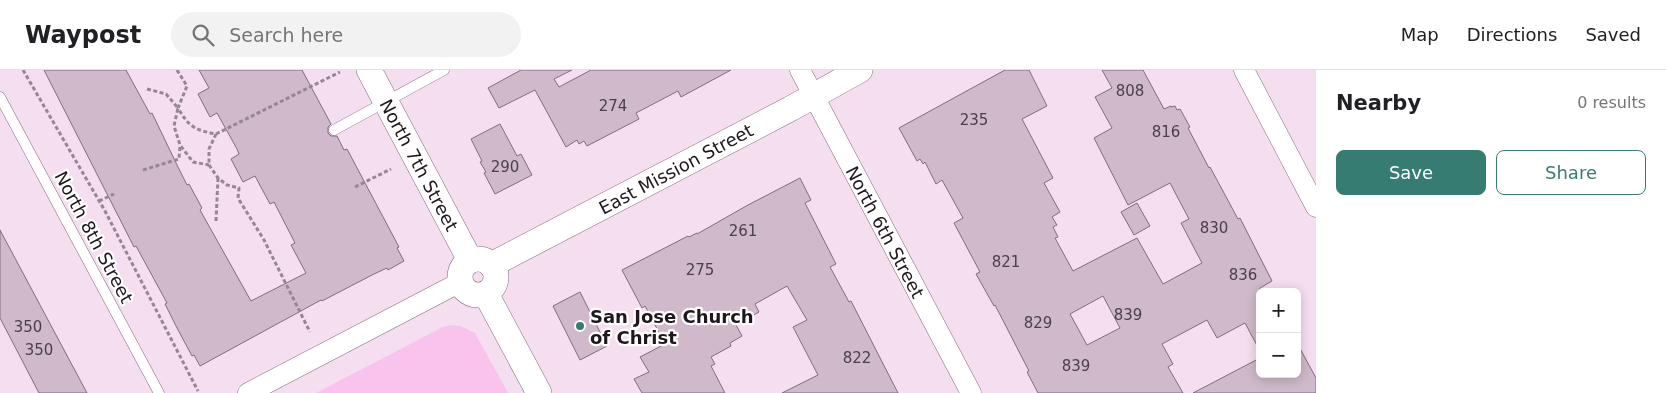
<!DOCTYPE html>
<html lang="en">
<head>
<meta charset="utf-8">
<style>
	body { margin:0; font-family:"DejaVu Sans",sans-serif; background:#f2f2f2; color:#202124 }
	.controls { position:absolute; right:15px; bottom:15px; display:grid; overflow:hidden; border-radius:8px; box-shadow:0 2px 12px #0003 }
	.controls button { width:45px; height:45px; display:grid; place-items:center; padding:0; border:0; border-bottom:1px solid #e0e0e0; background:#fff; color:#202124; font:25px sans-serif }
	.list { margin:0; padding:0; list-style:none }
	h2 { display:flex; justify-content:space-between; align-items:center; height:65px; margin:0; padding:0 20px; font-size:21px }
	h2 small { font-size:16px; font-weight:400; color:#757577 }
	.actions { display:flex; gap:10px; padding:15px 20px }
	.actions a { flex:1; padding:11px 0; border:1px solid #377c72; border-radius:8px; text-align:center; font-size:18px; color:#377c72 }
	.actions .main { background:#377c72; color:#fff }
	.icon { flex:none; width:28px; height:28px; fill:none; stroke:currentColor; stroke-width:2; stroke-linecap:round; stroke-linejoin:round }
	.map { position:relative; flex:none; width:1316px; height:323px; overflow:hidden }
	header { display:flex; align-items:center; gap:30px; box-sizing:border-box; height:70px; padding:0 25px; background:#fff; border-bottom:1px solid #e0e0e0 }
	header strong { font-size:24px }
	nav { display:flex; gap:28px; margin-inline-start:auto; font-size:18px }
	.search { width:350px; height:45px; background:#f2f2f2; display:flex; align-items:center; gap:12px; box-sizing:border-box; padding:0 18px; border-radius:28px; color:#757577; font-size:19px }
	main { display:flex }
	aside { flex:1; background:#fff }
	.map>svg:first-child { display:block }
	.green { fill:#f9c3ee }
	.building { fill:#cfb9ca; stroke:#816d7d; fill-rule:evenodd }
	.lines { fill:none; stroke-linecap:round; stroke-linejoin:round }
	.service-casing { stroke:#806d7c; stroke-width:11 }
	.minor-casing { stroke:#806d7c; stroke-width:21 }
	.tertiary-casing { stroke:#806d7c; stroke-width:26 }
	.path { stroke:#968693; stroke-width:3; stroke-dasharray:4 2.5; stroke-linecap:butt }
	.service { stroke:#fff; stroke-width:10 }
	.minor { stroke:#fff; stroke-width:20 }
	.tertiary { stroke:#fff; stroke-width:25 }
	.poi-dot { fill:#377c72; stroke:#fff; stroke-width:2 }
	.labels { text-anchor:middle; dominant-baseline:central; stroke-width:4.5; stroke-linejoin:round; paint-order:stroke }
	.number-label { font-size:15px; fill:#4b4048 }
	.street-label { font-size:18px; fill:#1f171d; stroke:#fff }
	.poi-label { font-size:18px; font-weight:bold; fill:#1f171d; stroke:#fff; text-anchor:start }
</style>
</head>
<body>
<header>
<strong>Waypost</strong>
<div class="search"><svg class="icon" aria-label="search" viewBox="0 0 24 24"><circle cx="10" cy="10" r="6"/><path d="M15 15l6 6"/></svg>Search here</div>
<nav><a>Map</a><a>Directions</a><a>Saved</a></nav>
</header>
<main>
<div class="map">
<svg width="1316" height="323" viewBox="0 0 1316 323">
	<rect width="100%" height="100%" fill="#f4def0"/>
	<path class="green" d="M451 255 460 256 475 263 508 323H316L443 257Z"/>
	<g class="building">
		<path d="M44 0H126L150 44 152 43 178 97 187 115 189 114 202 138 200 140 251 231 306 203 291 175 295 173 274 132 270 134 255 106 243 112 231 89 239 84 237 79 217 43 210 47 198 24 209 18 199 0H302L331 54 328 57V63L331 66H337L344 80 347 79 399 177 397 178 404 191 388 200 387 198 374 204 322 231 321 230 200 296 194 285 192 286 176 256 165 234 167 233 136 176 134 177Z"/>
		<path d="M521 0H572L554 9 559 17 591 0H731L681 27 678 21 636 43 639 49 587 76 584 71 579 74 577 70 566 77 535 20 499 38 488 18Z"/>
		<path d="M1005 0H1029L1047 36 1022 49 1053 108 1044 113 1060 142 1052 147 1057 155 1053 157 1058 167 1055 168 1073 201 1137 168 1163 214 1202 193 1181 153 1189 149 1170 113 1128 135 1094 68 1112 58 1095 27 1112 18 1102 0H1143L1164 39 1171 36V37L1175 36 1177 40 1180 39 1190 57 1188 58 1209 98 1210 97 1238 149 1240 148 1272 211 1260 218V281L1245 253 1217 268 1207 250 1162 274 1173 294 1168 297 1183 323H1038L1027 302 1029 301 995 235 994 236 976 204 980 202 954 153 963 148 942 110 936 114 925 92 923 94 920 89 917 91 899 58ZM1103 226 1120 258 1087 275 1070 244Z"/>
		<path d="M500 54 517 86 521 84 532 105 495 124 484 103 486 102 480 92 482 91 471 69Z"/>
		<path d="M800 108 811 130 805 133 836 194 830 197 849 232 851 231 898 323H782L818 305 793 257 807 250 787 216 755 234 759 242 736 255 742 266 730 273 731 276 711 287 715 294 711 296 725 323H642L634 309 649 302 640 287 665 274 645 236 642 238 622 200 688 166 689 167 697 163V164L748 135Z"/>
		<path d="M1137 133 1150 156 1134 165 1121 142Z"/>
		<path d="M0 160 87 323H39L0 248Z"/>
		<path d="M580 222 607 276 580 290 553 236Z"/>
		<path d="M1297 273 1316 308V323H1193L1260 288V304H1297Z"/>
	</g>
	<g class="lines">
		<g class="service-casing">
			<g id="service">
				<path d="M0 27 159 323"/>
				<path d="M334 60 444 0"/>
			</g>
		</g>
		<g class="minor-casing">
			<g id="minor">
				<path d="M800 0 971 323"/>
				<path d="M1244 0 1316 137"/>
				<path d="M248 323 449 218 460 213"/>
			</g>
		</g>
		<g class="tertiary-casing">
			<g id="tertiary">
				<path d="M369 0 470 190"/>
				<circle cx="478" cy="207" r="18"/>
				<path d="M491 195 790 39 860 0"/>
				<path d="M486 224 539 323"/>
			</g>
		</g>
		<g class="path">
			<path d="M23 0 105 141 198 321"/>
			<path d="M177 0 187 16 178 38C189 57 195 60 216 64L209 79V95L218 108 227 115 239 118 238 128 264 170 310 262"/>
			<path d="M147 19 166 24 178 38 174 56 180 75 193 92 209 95"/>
			<path d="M216 64 340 2"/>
			<path d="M143 100 179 89 180 76"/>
			<path d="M355 117 391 99"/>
			<path d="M99 131 114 124"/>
			<path d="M216 151 218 108"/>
		</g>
		<use href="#service" class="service"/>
		<use href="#minor" class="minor"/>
		<use href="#tertiary" class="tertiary"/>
	</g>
	<circle class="poi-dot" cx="580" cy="256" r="5"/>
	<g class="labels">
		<g class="number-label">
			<text x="1130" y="21">808</text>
			<text x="613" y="36">274</text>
			<text x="974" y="50">235</text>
			<text x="1166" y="62">816</text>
			<text x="505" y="97">290</text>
			<text x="1214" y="158">830</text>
			<text x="743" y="161">261</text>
			<text x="1006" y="192">821</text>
			<text x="700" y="200">275</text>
			<text x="1243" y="205">836</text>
			<text x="1128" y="245">839</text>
			<text x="1038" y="253">829</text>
			<text x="28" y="257">350</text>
			<text x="39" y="280">350</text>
			<text x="857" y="288">822</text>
			<text x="1076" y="296">839</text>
		</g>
		<g class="street-label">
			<text transform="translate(419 95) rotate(62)">North 7th Street</text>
			<text transform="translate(676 99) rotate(-28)">East Mission Street</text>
			<text transform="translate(885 162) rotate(62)">North 6th Street</text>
			<text transform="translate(94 167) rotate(62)">North 8th Street</text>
		</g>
		<g class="poi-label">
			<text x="590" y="246">San Jose Church<tspan x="590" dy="21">of Christ</tspan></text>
		</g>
	</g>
</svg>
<div class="controls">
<button>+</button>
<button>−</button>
</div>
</div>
<aside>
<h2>Nearby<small>0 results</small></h2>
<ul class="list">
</ul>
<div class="actions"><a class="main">Save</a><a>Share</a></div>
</aside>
</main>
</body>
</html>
